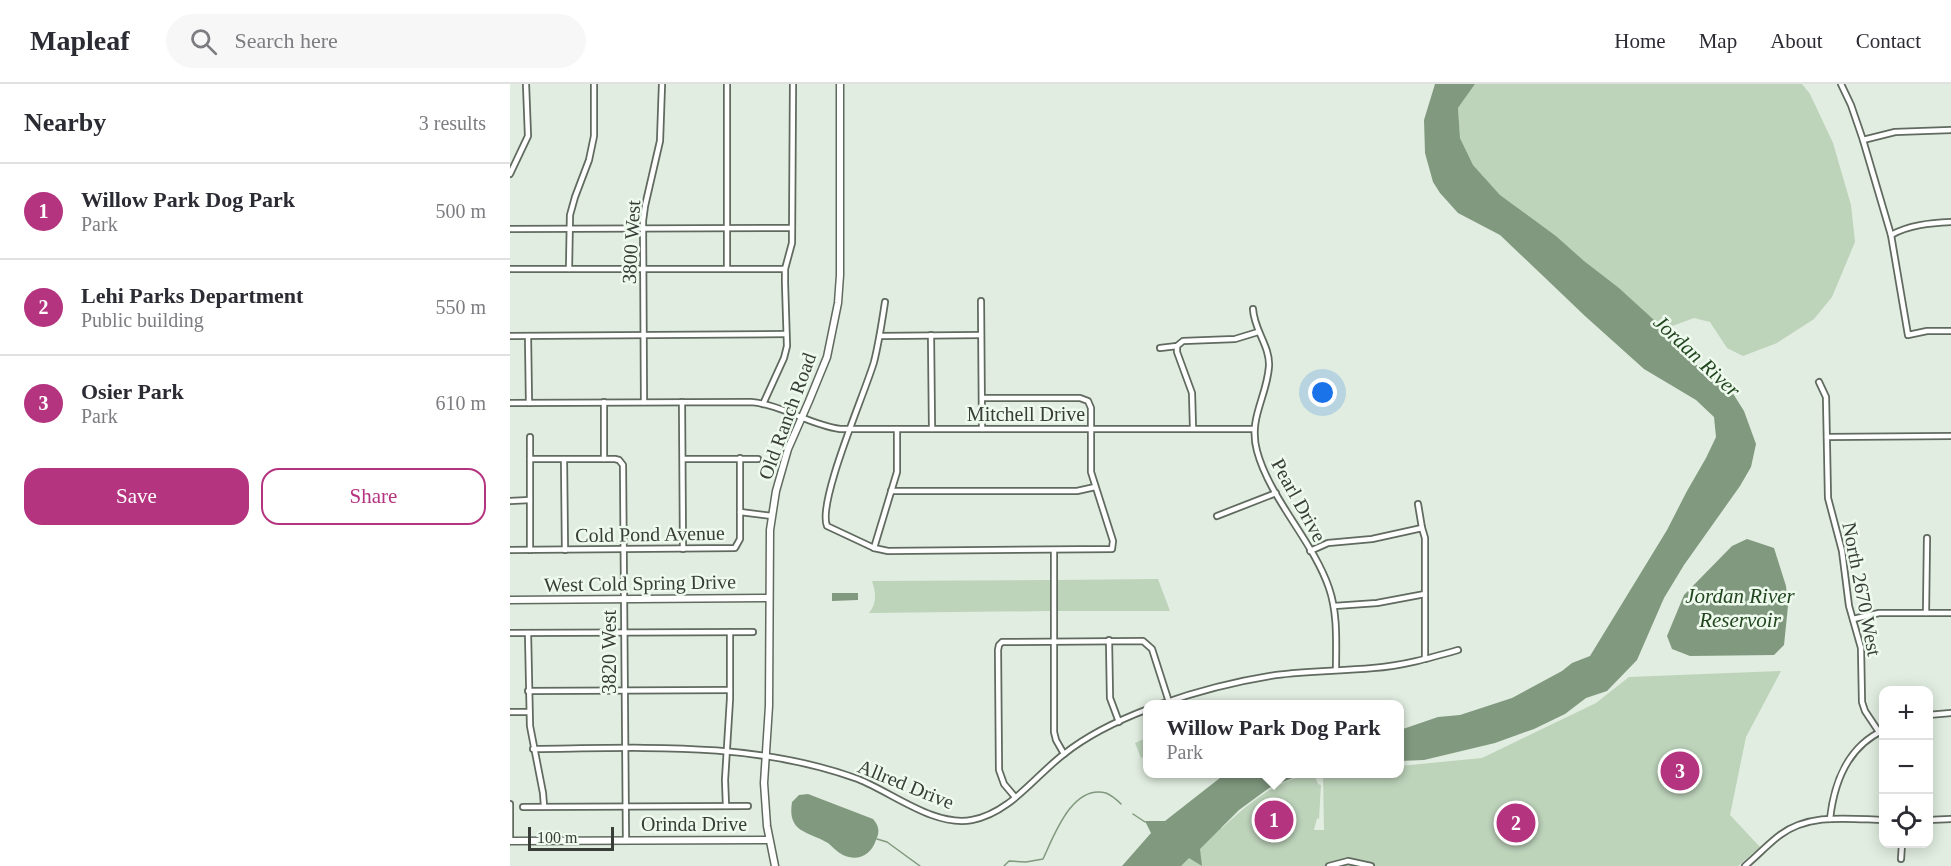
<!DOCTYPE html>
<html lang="en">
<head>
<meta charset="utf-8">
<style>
	body { margin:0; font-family:Georgia,serif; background:#f7f7f7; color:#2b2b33 }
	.controls { position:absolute; right:18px; bottom:18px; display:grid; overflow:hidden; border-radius:12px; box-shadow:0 3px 15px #0003 }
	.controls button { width:54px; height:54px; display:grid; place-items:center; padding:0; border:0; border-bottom:2px solid #e1e1e2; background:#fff; color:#2b2b33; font:30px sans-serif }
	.scale { position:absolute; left:18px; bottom:15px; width:86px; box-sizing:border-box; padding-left:6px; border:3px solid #383d37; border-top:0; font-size:16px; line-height:21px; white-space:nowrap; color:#383d37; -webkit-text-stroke:4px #eefaed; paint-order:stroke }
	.you { position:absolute; left:813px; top:309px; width:21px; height:21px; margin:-15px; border:4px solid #fff; border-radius:50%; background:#1a73e8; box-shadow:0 0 0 9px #1a73e833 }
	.badge { display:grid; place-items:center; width:39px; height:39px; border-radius:50%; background:#b53480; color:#fff; font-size:20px; font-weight:700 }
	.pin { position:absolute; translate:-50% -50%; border:3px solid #fff; box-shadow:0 2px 6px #0006 }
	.popup { position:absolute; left:633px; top:616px; width:261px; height:78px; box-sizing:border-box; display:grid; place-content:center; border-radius:12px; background:#fff; filter:drop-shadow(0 2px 4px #0005); font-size:20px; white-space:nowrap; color:#7c7c81 }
	.popup b { font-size:22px; color:#2b2b33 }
	.popup::after { content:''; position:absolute; left:50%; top:100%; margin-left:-12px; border:12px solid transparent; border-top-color:#fff }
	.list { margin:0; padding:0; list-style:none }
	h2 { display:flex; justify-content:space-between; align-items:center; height:78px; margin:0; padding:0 24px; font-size:26px }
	h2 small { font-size:20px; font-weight:400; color:#7c7c81 }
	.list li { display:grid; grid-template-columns:39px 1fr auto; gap:18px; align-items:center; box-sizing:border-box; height:96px; padding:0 24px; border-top:2px solid #e1e1e2 }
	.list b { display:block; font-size:22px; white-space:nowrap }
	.list p { margin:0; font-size:20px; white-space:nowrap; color:#7c7c81 }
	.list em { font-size:20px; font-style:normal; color:#7c7c81 }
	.actions { display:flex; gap:12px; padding:18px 24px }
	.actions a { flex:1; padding:14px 0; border:2px solid #b53480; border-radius:18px; text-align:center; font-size:21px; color:#b53480 }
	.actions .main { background:#b53480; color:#fff }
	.icon { flex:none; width:33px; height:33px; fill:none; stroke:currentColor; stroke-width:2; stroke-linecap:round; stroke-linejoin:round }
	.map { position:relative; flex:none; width:1441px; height:782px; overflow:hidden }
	header { display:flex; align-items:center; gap:36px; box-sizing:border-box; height:84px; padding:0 30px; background:#fff; border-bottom:2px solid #e1e1e2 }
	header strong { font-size:28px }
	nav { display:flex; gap:33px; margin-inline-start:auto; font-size:21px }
	.search { width:420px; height:54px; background:#f7f7f7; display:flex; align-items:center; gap:15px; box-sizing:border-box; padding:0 21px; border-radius:33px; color:#7c7c81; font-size:22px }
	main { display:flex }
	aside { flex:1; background:#fff }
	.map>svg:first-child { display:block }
	.green { fill:#bdd3ba }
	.water { fill:#81997f }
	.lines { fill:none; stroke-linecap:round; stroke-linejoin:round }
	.stream { stroke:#81997f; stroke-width:1.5 }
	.minor-casing { stroke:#606a5f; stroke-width:8 }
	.tertiary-casing { stroke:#606a5f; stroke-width:9 }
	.minor { stroke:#fff; stroke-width:4.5 }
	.tertiary { stroke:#fff; stroke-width:6 }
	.labels { text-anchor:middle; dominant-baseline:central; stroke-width:5; stroke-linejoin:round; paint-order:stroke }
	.street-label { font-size:20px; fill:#383d37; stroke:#eefaed }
	.water-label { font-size:21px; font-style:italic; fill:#22461f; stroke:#eefaed }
</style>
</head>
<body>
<header>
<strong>Mapleaf</strong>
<div class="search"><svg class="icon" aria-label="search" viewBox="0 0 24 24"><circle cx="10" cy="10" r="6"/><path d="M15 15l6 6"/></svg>Search here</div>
<nav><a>Home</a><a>Map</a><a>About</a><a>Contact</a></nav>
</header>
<main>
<aside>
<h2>Nearby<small>3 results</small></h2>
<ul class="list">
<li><span class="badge">1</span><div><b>Willow Park Dog Park</b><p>Park</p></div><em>500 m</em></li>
<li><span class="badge">2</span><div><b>Lehi Parks Department</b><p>Public building</p></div><em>550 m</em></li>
<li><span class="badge">3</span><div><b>Osier Park</b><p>Park</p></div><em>610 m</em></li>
</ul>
<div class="actions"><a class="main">Save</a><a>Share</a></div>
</aside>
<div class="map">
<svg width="1441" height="782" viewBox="0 0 1441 782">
	<rect width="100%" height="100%" fill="#e1ede0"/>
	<g class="green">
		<path d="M965 0H1292L1300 10 1323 59 1341 121 1345 158 1322 213 1304 235 1267 259 1233 272 1217 264 1200 238 1184 234 1154 245 1109 204 1073 177 1046 152 990 111 963 81 950 54 948 24Z"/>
		<path d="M648 495 660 527H547V496Z"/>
		<path d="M540 496V527L359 529C367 519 366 509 362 497Z"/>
		<path d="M1271 587 1236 653 1220 731 1250 763 1228 782H660L700 743 712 744C738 720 768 694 804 690L808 700 811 701 809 735 807 734 804 746H814L813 690H890V682L972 674 1086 619 1119 593Z"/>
		<path d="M638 653V671L631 674 625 659Z"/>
	</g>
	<g class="water">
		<path d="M925 0H965L948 24 950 54 963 81 990 111 1046 152 1074 177 1109 204 1154 245 1170 268 1196 288 1217 300 1234 327 1246 360 1241 383 1230 402 1174 481 1154 514 1127 576 1097 607 1076 614 1055 630 1024 645 985 659 914 676 890 677V646L928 633 950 631 1002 614 1052 587 1062 579 1080 572 1157 446 1177 407 1196 374 1206 353 1204 333 1186 316 1134 285 1075 232 990 151 948 129 930 109 923 98 915 69 914 36Z"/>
		<path d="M1237 455 1264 464 1276 502 1278 522 1274 561 1264 571 1180 572 1162 565 1157 552 1174 511 1222 462Z"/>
		<path d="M322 509H348V516L322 517Z"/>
		<path d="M715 690H792L759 704 729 726 690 765 692 782 679 774 671 782H612L641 749 635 737H655Z"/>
		<path d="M298 710 363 735C369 742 370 748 366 756 361 771 348 778 333 771 327 768 323 763 318 759 298 747 277 749 282 718L289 711Z"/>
	</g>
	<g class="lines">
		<g class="stream">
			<path d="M623 730 635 738"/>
			<path d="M367 755 377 758 410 782"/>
			<path d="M494 782 499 777 516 778 533 775C544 752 562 700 596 709 601 711 607 716 611 720"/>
		</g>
		<g class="minor-casing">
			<g id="minor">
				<path d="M217 0V184"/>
				<path d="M1331 0 1341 21 1353 56 1381 151 1398 251 1417 247H1441"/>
				<path d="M1353 56 1385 48 1441 46"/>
				<path d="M0 90 18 52 16 0"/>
				<path d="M0 145 282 144"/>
				<path d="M1381 151C1399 141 1420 139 1441 138"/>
				<path d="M0 185H275"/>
				<path d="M59 185 60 131 65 113 79 76 84 52V0"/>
				<path d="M471 217 472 345"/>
				<path d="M375 218C372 238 369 258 364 278 355 309 307 418 317 442L364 464 378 467 602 465 603 457 581 388V324L578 317 570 314H472"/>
				<path d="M743 225C744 246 760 262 759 282 757 313 738 334 747 367 760 415 803 457 819 504 828 530 826 559 826 586"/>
				<path d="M421 251 422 345"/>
				<path d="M0 252 276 250"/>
				<path d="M18 252 19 319"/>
				<path d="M370 252 471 251"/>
				<path d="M667 262V268L682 309 683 344"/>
				<path d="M650 264 667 262 673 257 725 255 748 248"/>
				<path d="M1309 298 1316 313 1318 414 1332 467 1339 522 1351 564 1352 618 1355 627 1369 648"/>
				<path d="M94 318V375"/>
				<path d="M134 318 133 137 135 122 150 57 152 0"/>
				<path d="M172 318 173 465"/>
				<path d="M0 319 241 318C273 321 299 341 330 345H744"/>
				<path d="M253 320 274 274 277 262 275 199V185L282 159 283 0"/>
				<path d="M20 353V466"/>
				<path d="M1317 353 1441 352"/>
				<path d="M20 375H105L109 376 113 381 116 757"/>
				<path d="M54 375 55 466"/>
				<path d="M173 375H248"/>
				<path d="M381 407H567L585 403"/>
				<path d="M0 417 20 416"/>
				<path d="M908 420 912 444 915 454V575"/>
				<path d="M230 428 262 432"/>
				<path d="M707 432 766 409"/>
				<path d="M364 464 387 388V345"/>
				<path d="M0 466 225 464 230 455V374"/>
				<path d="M544 466V648L546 656 554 670"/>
				<path d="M800 467 818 459 862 455 912 444"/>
				<path d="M824 522 867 519 915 510"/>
				<path d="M1416 529 1417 454"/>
				<path d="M1343 535 1369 529H1441"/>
				<path d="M0 549 243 548"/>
				<path d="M18 549 20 642 33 709 34 722"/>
				<path d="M599 556 600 614 609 638"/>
				<path d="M18 607 220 606"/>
				<path d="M651 620C688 607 727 597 766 591 798 587 830 587 863 584 892 582 920 574 948 566"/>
				<path d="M0 628H19"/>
				<path d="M1418 631 1441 629"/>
				<path d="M23 665C132 664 244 657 348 695 383 709 424 743 462 736 500 729 525 692 554 670 578 651 609 636 638 625"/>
				<path d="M505 713 494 700 489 686 488 566 489 561 492 558 633 557 642 565 659 618"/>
				<path d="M0 720V757"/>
				<path d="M216 722 215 696 220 615V548"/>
				<path d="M13 723 238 722"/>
				<path d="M1320 735C1324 699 1338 662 1374 646"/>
				<path d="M1418 736 1441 735"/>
				<path d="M1391 775 1392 760"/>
				<path d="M819 782 838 777 861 782"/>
				<path d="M1235 782C1247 772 1258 760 1270 751 1300 729 1338 735 1374 736"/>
			</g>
		</g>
		<g class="tertiary-casing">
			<g id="tertiary">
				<path d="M0 516 259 514"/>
				<path d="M0 757 259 756"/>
				<path d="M265 782 257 742 254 699 259 622 260 446 266 407 278 365 299 317 317 273 328 219 330 191V0"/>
			</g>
		</g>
		<use href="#minor" class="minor"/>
		<use href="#tertiary" class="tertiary"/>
	</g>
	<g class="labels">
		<g class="street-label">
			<text transform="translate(121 158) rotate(-87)">3800 West</text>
			<text x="516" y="330">Mitchell Drive</text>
			<text transform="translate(277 332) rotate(-70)">Old Ranch Road</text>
			<text transform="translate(789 416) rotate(61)">Pearl Drive</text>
			<text transform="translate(140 450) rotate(-1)">Cold Pond Avenue</text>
			<text transform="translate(130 499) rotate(-1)">West Cold Spring Drive</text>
			<text transform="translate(1352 505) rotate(79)">North 2670 West</text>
			<text transform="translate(99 568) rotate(-90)">3820 West</text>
			<text transform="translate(396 700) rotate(22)">Allred Drive</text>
			<text x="184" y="740">Orinda Drive</text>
		</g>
		<g class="water-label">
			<text transform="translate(1187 272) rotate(43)">Jordan River</text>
			<text x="1230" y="512">Jordan River<tspan x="1230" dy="24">Reservoir</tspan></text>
		</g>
	</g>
</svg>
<div class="controls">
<button>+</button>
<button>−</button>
<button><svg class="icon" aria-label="locate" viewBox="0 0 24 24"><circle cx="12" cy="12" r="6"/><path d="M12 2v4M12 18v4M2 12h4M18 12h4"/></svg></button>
</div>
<div class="scale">100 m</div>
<div class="you"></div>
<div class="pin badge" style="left:764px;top:736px">1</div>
<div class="popup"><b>Willow Park Dog Park</b>Park</div>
<div class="pin badge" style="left:1006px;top:739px">2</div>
<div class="pin badge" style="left:1170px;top:687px">3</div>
</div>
</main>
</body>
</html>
